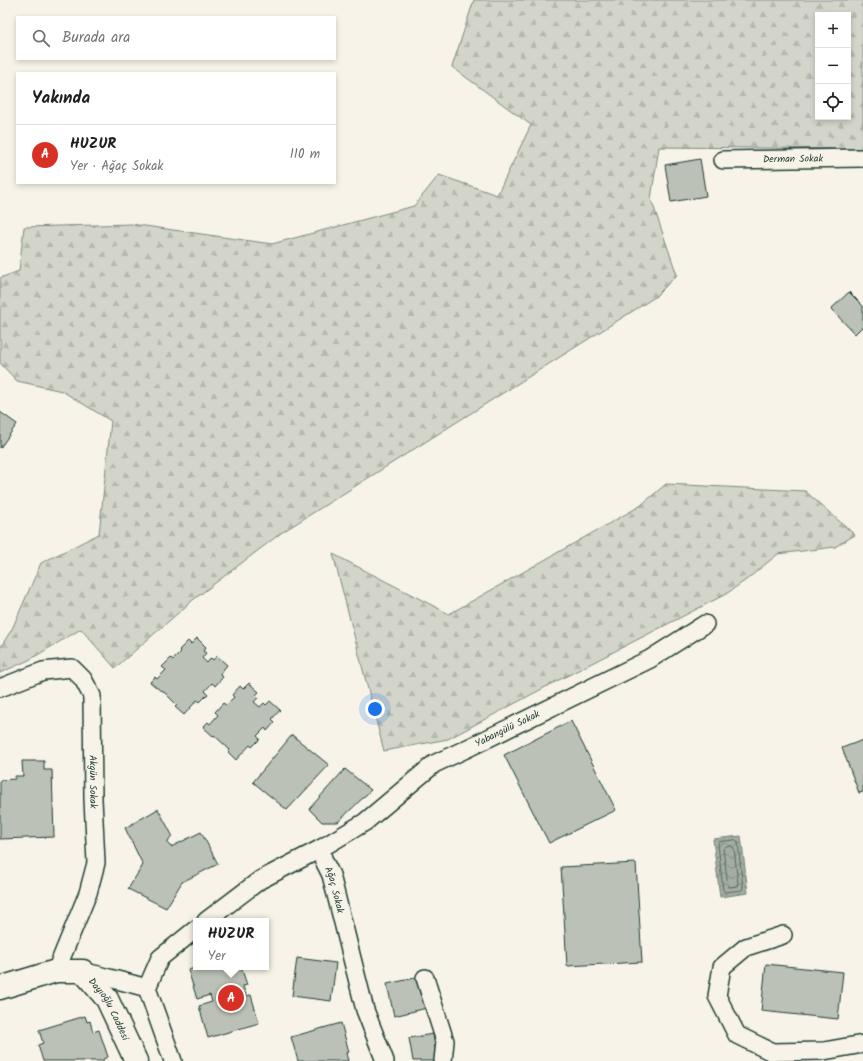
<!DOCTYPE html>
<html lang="tr">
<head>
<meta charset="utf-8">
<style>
	body { margin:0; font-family:Kalam,sans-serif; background:#f2f2f2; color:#202124 }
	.controls { position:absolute; right:12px; top:12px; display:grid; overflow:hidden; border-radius:0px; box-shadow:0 2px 6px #0003 }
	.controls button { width:36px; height:36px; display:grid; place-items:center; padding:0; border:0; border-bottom:1px solid #e0e0e0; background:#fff; color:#202124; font:20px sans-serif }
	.you { position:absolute; left:375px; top:709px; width:14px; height:14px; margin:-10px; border:3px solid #fff; border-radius:50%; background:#1a73e8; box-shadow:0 0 0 6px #1a73e833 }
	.badge { display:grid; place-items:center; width:26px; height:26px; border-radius:50%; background:#d93025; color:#fff; font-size:13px; font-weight:700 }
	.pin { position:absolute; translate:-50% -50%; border:2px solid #fff; box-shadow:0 1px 4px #0006 }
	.popup { position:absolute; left:193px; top:918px; width:76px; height:52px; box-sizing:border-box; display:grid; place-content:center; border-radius:0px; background:#fff; filter:drop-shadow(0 1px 3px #0005); font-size:13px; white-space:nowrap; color:#757577 }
	.popup b { font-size:15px; color:#202124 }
	.popup::after { content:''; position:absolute; left:50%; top:100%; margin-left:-8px; border:8px solid transparent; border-top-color:#fff }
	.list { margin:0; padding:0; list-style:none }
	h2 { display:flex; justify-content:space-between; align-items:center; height:52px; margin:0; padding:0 16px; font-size:17px }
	h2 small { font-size:13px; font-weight:400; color:#757577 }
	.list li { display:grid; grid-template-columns:26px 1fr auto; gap:12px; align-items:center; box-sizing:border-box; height:60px; padding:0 16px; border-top:1px solid #e0e0e0 }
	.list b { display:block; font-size:15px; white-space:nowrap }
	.list p { margin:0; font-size:13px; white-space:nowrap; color:#757577 }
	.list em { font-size:13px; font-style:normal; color:#757577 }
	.icon { flex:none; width:22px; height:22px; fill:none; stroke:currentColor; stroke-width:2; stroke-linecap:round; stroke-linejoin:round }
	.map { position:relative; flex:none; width:863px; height:1061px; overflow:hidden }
	.search { position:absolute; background:#fff; box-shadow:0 2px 6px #0003; left:16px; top:16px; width:320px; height:44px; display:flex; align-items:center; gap:10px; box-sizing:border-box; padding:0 14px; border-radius:0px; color:#757577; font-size:15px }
	.panel { position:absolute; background:#fff; box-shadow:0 2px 6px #0003; left:16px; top:72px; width:320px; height:112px; border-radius:0px }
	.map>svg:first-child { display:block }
	.forest { fill:url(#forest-firs); stroke:#79897f; fill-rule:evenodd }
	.water { fill:url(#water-waves); stroke:#6f8077 }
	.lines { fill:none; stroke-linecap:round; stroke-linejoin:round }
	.shore { stroke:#546a60; stroke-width:1 }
	.building { fill:#bbc1b6; stroke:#1f3d34 }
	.minor-casing { stroke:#1f3d34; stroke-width:20 }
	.tertiary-casing { stroke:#1f3d34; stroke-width:25 }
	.minor { stroke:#f7f3e8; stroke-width:17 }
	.tertiary { stroke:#f7f3e8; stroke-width:22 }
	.labels { text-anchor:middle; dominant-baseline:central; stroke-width:3.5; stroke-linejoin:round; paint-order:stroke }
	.street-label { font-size:10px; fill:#1f3d34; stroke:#f7f3e8 }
</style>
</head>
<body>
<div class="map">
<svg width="863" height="1061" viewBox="0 0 863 1061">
	<defs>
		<pattern id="forest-firs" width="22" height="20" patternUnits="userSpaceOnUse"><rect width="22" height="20" fill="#d3d5ca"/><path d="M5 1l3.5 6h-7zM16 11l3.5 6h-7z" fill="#b5b8ae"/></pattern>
		<pattern id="water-waves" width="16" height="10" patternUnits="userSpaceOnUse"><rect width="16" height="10" fill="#a4ada3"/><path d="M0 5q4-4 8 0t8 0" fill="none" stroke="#858e86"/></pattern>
	</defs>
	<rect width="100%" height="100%" fill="#f7f3e8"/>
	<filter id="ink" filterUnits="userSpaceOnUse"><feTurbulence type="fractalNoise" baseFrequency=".025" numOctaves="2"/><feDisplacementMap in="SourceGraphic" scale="8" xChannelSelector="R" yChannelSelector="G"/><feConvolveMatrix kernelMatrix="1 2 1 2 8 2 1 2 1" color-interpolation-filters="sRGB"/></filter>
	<g filter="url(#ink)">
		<g class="forest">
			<path d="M474 0H863V149L659 147 651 199 677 275 655 297 281 533 193 600 115 668 81 629 29 660 0 673V648L12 629 41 563 99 534 111 421 62 391 17 381 0 363V278L19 271 24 227 131 224 272 244 414 206 439 175 497 195 531 125 452 67ZM818 15H848V117H818Z"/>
			<path d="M666 484 805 491 855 535 835 547 778 554 746 580 726 594 555 682 448 739 384 751 333 554 449 614 640 506Z"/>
		</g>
		<path class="water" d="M741 836 748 893 720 897 713 839Z"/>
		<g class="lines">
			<g class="shore">
				<path d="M736 840 738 842 743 889 742 890 725 892 723 890 718 844 719 842Z"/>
				<path d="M732 846 734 848 738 884 737 886 729 887 728 885 723 849 725 847Z"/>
			</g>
		</g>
		<g class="building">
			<path d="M700 159 706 196 671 202 665 165Z"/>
			<path d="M849 292 863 306V326L855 334 831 309Z"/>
			<path d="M0 412 17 424 0 448Z"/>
			<path d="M197 638 206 647 203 651 206 653 202 658 207 663 211 658 213 660 217 656 227 665 220 674 223 677 215 686 212 683 205 691 208 694 200 702 197 700 184 715 175 707 177 705 162 690 161 691 150 682 155 677 157 679 166 670 162 667 171 658 173 660 181 652 179 650 188 641 191 644Z"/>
			<path d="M249 683 259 692 255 696 258 698 254 702 260 707 264 703 266 705 270 701 280 710 272 719 275 722 267 731 265 728 257 736 260 739 252 747 250 745 236 760 228 752 230 750 214 735 213 736 203 727 208 722 210 724 218 715 215 712 223 703 226 705 234 697 232 695 240 686 243 689Z"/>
			<path d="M571 721 616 810 549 843 504 755Z"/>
			<path d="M292 735 329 765 287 810 253 782Z"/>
			<path d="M863 740V792L859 793 842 748Z"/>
			<path d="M22 761H44V770H52L54 837 0 839V780L15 779V776H23Z"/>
			<path d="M345 769 371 790 338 822H322L309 809Z"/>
			<path d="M158 809 172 835 167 843 171 847 201 832 218 864 182 882 166 908 128 889 143 865 125 828Z"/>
			<path d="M636 863 642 962 567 966 561 867Z"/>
			<path d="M297 958 336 963 331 1001 292 996Z"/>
			<path d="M766 964 843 972 838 1019 761 1011Z"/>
			<path d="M199 967H241L247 985 243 986 246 996 251 995 259 1023 208 1038 199 1006 212 1002 210 995 197 999 188 970Z"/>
			<path d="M424 976 431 1007 394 1016 387 984Z"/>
			<path d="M85 1016 87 1022 90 1021 93 1032 99 1030 108 1057 103 1059V1061H43L38 1045 43 1043 39 1030Z"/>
			<path d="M341 1023 349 1052 346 1053 348 1061H298L291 1037Z"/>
			<path d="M433 1034 437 1061H413L409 1038Z"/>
		</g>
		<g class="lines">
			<g class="minor-casing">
				<g id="minor">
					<path id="s1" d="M723 160 863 158"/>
					<path id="s2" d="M0 688 43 671 72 668 83 679 92 696 93 799 96 863 88 893 56 971"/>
					<path id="s3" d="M320 849 365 822 434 764 468 748 650 659 705 624"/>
					<path id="s4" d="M206 921 260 880 320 849 324 861 331 875 365 1010 385 1061"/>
					<path d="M783 935 746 947 722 967 717 996 737 1035 772 1052 824 1051 863 1044"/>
					<path d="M83 971C104 977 126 982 147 988L160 958 196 929"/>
					<path d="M425 978 445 1041 443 1061"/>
					<path d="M147 988 173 1061"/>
				</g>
			</g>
			<g class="tertiary-casing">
				<g id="tertiary">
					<path id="s5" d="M0 988 56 971H83L107 999 136 1061"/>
				</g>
			</g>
			<use href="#minor" class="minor"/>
			<use href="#tertiary" class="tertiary"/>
		</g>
	</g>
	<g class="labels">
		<g class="street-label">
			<text stroke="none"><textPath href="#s1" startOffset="70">Derman Sokak</textPath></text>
			<text stroke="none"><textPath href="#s3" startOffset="224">Yabangülü Sokak</textPath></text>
			<text stroke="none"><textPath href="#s2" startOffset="196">Akgün Sokak</textPath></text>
			<text stroke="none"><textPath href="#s4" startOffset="179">Ağaç Sokak</textPath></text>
			<text stroke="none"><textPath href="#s5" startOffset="132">Dayıoğlu Caddesi</textPath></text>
		</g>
	</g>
</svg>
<div class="controls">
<button>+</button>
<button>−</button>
<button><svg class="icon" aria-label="locate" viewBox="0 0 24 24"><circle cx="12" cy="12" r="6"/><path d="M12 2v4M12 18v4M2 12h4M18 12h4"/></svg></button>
</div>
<div class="you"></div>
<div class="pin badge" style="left:231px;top:998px">A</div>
<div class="popup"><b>HUZUR</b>Yer</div>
<div class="search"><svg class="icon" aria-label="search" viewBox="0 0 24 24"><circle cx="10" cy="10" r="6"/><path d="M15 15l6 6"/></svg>Burada ara</div>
<section class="panel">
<h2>Yakında<small></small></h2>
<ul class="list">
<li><span class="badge">A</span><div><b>HUZUR</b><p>Yer · Ağaç Sokak</p></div><em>110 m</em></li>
</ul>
</section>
</div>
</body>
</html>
